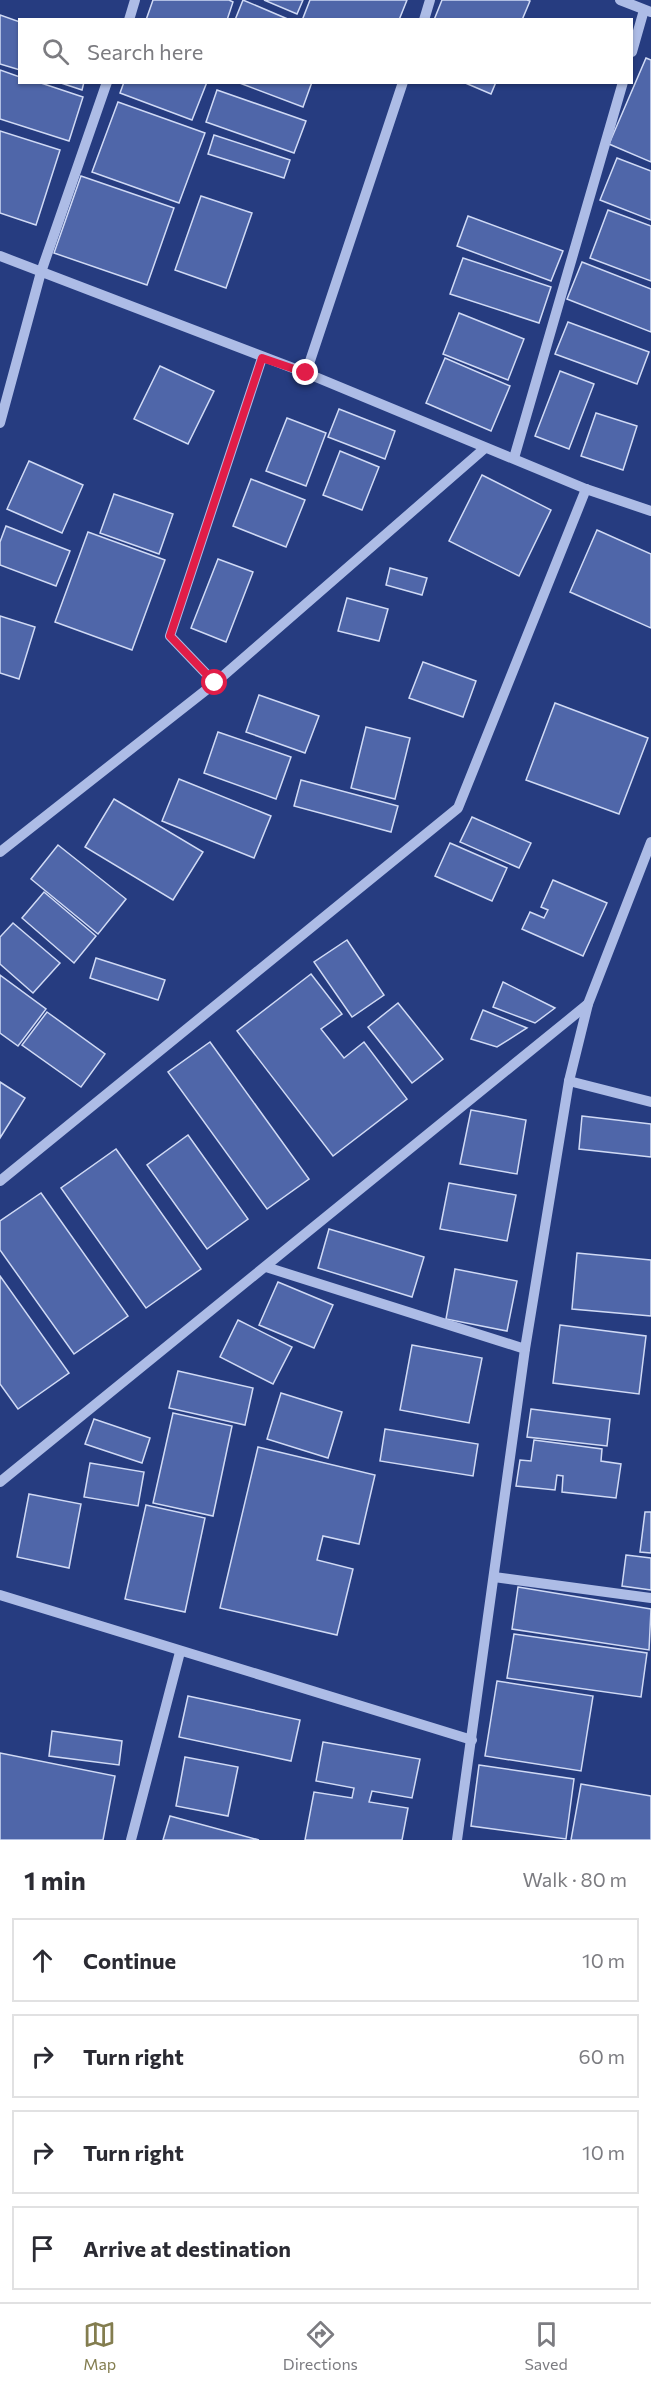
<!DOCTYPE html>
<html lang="en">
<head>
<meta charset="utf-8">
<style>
	body { margin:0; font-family:Commissioner,sans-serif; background:#f7f7f7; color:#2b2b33 }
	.stop { position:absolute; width:18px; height:18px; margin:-14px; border:4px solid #e11d48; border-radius:50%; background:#fff }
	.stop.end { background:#e11d48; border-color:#fff; box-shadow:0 2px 6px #0008 }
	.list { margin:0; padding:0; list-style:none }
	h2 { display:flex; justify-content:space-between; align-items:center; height:78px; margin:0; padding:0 24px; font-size:26px }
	h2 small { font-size:20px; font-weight:400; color:#7c7c81 }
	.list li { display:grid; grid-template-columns:39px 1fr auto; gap:18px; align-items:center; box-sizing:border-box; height:84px; margin:0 12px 12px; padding:0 12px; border:2px solid #e1e1e2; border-radius:0px }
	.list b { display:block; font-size:22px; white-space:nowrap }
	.list em { font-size:20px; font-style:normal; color:#7c7c81 }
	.icon { flex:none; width:33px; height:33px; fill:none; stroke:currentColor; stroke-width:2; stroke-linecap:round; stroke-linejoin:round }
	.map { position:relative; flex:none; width:651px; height:1840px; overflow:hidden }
	.search { position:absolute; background:#fff; box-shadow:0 2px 4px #0004; left:18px; right:18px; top:18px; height:66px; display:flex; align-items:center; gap:15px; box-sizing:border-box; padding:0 21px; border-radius:0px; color:#7c7c81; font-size:22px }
	.sheet { height:462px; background:#fff }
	nav { display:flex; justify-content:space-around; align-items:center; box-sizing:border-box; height:84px; border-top:2px solid #e1e1e2; background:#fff; font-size:16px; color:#7c7c81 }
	nav a { display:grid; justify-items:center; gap:3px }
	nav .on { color:#837d4f }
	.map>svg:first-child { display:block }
	.building { fill:#4f66a9; stroke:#d0daf5; stroke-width:1.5 }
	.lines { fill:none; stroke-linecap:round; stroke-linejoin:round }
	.minor { stroke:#adbce6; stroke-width:10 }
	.route { stroke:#e11d48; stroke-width:8 }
</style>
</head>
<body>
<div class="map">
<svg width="651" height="1840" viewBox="0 0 651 1840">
	<rect width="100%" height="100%" fill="#263c80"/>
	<g class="building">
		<path d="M153 0H229L233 2 227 20H146Z"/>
		<path d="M243 0 290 20H235Z"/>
		<path d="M264 0H303L297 14Z"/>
		<path d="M310 0H407L399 20H306L303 18Z"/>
		<path d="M442 0H527L530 1 522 20H434Z"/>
		<path d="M0 15 20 22V70L0 64Z"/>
		<path d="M646 58 651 60V162L609 144Z"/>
		<path d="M0 70 20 77V82H38L83 97 69 141 0 119Z"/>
		<path d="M58 82H84L82 90Z"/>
		<path d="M124 82H207L192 120 120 93Z"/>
		<path d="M237 82H312L303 107Z"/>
		<path d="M463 82H496L491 94Z"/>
		<path d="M217 90 306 121 294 153 206 122Z"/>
		<path d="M118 102 205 133 179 203 92 172Z"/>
		<path d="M0 131 60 150 36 225 0 213Z"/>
		<path d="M214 135 290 160 284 178 208 154Z"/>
		<path d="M617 158 651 171V220L600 200Z"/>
		<path d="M81 176 174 208 147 285 54 253Z"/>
		<path d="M201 196 252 213 226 288 175 270Z"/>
		<path d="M608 210 651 226V281L590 258Z"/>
		<path d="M468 216 563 251 551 281 457 246Z"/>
		<path d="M463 258 551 287 539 323 450 294Z"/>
		<path d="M582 262 651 289V332L567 299Z"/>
		<path d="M459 313 524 339 508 380 443 354Z"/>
		<path d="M568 322 649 352 637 384 555 354Z"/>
		<path d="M445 358 510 386 491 431 426 403Z"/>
		<path d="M160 366 214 391 188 444 134 419Z"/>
		<path d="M560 371 594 384 569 449 535 436Z"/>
		<path d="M339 409 395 431 385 459 328 437Z"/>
		<path d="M596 413 637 426 623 470 581 456Z"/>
		<path d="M287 418 326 433 306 486 266 471Z"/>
		<path d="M340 451 379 467 362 510 323 495Z"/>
		<path d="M29 461 83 485 62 533 7 509Z"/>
		<path d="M482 475 551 510 519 576 449 541Z"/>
		<path d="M251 479 305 500 286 547 233 526Z"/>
		<path d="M114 494 173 514 159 554 100 533Z"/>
		<path d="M6 526 70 551 56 586 0 565V542Z"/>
		<path d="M597 530 651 554V628L570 592Z"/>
		<path d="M88 532 165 560 132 650 55 622Z"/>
		<path d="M218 559 253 572 226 642 191 628Z"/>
		<path d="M390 568 427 578 422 595 386 585Z"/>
		<path d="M347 598 388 609 379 641 338 631Z"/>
		<path d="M0 616 35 627 19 679 0 673Z"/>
		<path d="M423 662 476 681 463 717 409 698Z"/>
		<path d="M259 695 319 716 305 753 246 732Z"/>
		<path d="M555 703 648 738 619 814 526 780Z"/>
		<path d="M366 727 410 738 395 799 351 788Z"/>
		<path d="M218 732 291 757 276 799 204 773Z"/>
		<path d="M179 779 271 816 254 858 162 821Z"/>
		<path d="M301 780 398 806 391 832 294 806Z"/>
		<path d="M114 799 203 852 173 900 85 847Z"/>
		<path d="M472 817 531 843 519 868 460 842Z"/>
		<path d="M450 843 507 868 492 901 435 876Z"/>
		<path d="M58 845 126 899 98 934 31 879Z"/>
		<path d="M553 880 607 903 583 956 522 929 530 912 544 918 548 910 541 907Z"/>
		<path d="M44 892 96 936 74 963 22 918Z"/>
		<path d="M13 923 60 963 33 993 0 964V937Z"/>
		<path d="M347 940 384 995 352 1017 314 962Z"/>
		<path d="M96 958 165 980 158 1000 90 978Z"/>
		<path d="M311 974 342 1014 321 1029 344 1058 364 1042 407 1099 333 1156 237 1031Z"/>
		<path d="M0 975 46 1009 18 1046 0 1033Z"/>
		<path d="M503 982 555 1008 535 1023 493 1007Z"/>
		<path d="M398 1003 443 1059 412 1083 368 1027Z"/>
		<path d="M483 1010 527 1028 497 1047 471 1039Z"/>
		<path d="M47 1012 105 1054 81 1087 22 1045Z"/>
		<path d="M210 1042 309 1179 267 1209 168 1072Z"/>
		<path d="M0 1082 25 1098 0 1138Z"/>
		<path d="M471 1110 526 1120 517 1174 460 1164Z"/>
		<path d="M582 1116 651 1124V1157L579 1149Z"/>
		<path d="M188 1135 248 1219 207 1249 147 1165Z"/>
		<path d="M116 1149 201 1269 146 1308 61 1188Z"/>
		<path d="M449 1183 516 1195 507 1241 440 1229Z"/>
		<path d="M41 1193 128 1316 74 1354 0 1250V1221Z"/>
		<path d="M329 1229 424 1257 412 1297 318 1268Z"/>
		<path d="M577 1253 651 1260V1316L572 1309Z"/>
		<path d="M455 1269 517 1281 507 1331 446 1319Z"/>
		<path d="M0 1276 69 1373 18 1409 0 1384Z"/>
		<path d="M278 1282 333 1305 314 1348 259 1325Z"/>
		<path d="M238 1320 292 1347 273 1384 220 1357Z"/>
		<path d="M560 1325 646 1336 639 1394 553 1383Z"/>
		<path d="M412 1345 482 1358 469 1423 400 1410Z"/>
		<path d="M178 1371 253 1388 245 1425 169 1408Z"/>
		<path d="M281 1393 342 1412 328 1458 267 1439Z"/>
		<path d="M531 1409 610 1419 607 1446 527 1437Z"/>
		<path d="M173 1413 232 1426 213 1516 153 1503Z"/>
		<path d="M94 1419 150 1438 142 1463 85 1444Z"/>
		<path d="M385 1429 478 1444 473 1476 380 1461Z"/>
		<path d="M534 1440 602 1449 601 1461 621 1464 616 1498 562 1492 563 1476 557 1475 555 1490 516 1486 520 1460 531 1461Z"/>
		<path d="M258 1447 375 1475 359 1544 323 1536 317 1560 353 1569 337 1635 220 1608Z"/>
		<path d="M90 1463 144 1472 138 1506 84 1497Z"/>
		<path d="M29 1494 81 1504 69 1568 17 1557Z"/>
		<path d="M146 1505 205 1518 185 1612 125 1599Z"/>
		<path d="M645 1512H651V1553L640 1552Z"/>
		<path d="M626 1555 651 1558V1590L622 1586Z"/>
		<path d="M518 1587 651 1609 649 1650 512 1629Z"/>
		<path d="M514 1634 647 1653 641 1697 507 1678Z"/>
		<path d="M497 1681 593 1696 581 1771 485 1756Z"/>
		<path d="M188 1696 300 1720 291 1761 179 1737Z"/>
		<path d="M52 1731 122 1741 119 1765 49 1756Z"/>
		<path d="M323 1742 420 1759 412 1798 372 1791 369 1802 408 1808 402 1840H305L314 1792 352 1798 354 1788 316 1781Z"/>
		<path d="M0 1753 115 1776 103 1840H0Z"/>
		<path d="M185 1757 238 1767 228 1816 176 1806Z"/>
		<path d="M479 1765 574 1779 566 1839 471 1826Z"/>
		<path d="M581 1784 651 1796V1840H571Z"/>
		<path d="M170 1816 259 1840H163Z"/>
	</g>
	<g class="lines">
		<g class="minor">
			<path d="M620 0 651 12"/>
			<path d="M129 20 135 0"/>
			<path d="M424 20 430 0"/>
			<path d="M632 52 644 10"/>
			<path d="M0 256 306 373 586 489 651 511"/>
			<path d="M306 373 403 82"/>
			<path d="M0 423 41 272 107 82"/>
			<path d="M514 458 623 82"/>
			<path d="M215 683 170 636 262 358"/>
			<path d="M0 852 215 683 485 448"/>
			<path d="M569 1081 651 1102"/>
			<path d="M0 1181 458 808 586 489"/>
			<path d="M266 1267 525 1349"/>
			<path d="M0 1482 588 1004"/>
			<path d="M494 1577 651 1598"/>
			<path d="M0 1595 472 1740"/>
			<path d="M131 1840 180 1652"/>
			<path d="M457 1840 525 1349 569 1081 588 1004 651 842"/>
		</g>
	</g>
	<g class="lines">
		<path class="route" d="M215 683 170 636 262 358 306 373"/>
	</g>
</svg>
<div class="stop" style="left:215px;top:683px"></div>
<div class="stop end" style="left:306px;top:373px"></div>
<div class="search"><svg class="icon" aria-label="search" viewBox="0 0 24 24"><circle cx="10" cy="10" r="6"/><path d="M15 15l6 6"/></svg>Search here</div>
</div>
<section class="sheet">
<h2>1 min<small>Walk · 80 m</small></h2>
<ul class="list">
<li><svg class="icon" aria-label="ahead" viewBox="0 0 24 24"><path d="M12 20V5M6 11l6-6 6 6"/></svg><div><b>Continue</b></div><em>10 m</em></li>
<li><svg class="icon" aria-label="right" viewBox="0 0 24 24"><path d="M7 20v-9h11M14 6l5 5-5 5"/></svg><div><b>Turn right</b></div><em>60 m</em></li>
<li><svg class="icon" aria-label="right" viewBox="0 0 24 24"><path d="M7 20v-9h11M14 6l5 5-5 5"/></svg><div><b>Turn right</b></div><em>10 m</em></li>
<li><svg class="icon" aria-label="arrive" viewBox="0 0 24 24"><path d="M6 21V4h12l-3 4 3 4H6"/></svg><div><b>Arrive at destination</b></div></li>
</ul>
</section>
<nav>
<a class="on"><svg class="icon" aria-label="map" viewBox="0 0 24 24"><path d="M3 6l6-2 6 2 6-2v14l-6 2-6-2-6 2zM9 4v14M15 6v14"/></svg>Map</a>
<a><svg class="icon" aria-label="directions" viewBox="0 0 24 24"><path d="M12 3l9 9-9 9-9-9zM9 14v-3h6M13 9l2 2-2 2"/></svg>Directions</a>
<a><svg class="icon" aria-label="saved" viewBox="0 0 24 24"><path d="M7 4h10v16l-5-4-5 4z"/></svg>Saved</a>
</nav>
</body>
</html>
